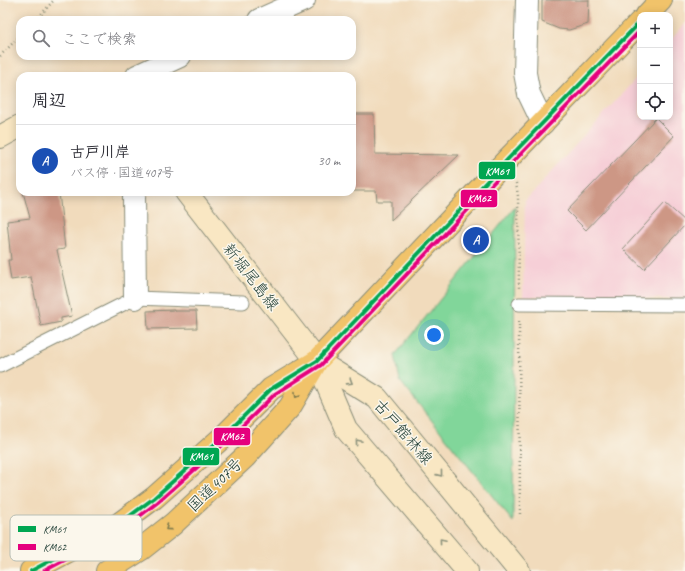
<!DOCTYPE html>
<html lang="ja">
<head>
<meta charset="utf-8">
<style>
	body { margin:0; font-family:Caveat,"Klee One",sans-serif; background:#f2f2f3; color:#2b2b33 }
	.controls { position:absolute; right:12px; top:12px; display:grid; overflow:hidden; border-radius:8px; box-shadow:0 2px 10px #0003 }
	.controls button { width:36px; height:36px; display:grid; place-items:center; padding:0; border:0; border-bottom:1px solid #e1e1e2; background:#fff; color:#2b2b33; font:20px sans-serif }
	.you { position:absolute; left:434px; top:335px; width:14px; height:14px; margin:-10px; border:3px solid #fff; border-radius:50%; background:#1a73e8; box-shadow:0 0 0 6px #1a73e833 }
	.badge { display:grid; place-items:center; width:26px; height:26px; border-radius:50%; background:#b5179e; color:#fff; font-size:13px; font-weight:700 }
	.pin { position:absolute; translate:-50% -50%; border:2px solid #fff; box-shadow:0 1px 4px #0006 }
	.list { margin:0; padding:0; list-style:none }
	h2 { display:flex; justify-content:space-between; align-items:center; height:52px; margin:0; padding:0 16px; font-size:17px }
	h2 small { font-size:13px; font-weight:400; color:#7c7c81 }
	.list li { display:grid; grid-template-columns:26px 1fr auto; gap:12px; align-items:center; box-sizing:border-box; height:72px; padding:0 16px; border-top:1px solid #e1e1e2 }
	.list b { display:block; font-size:15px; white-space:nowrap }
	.list p { margin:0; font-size:13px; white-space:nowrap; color:#7c7c81 }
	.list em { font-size:13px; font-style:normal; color:#7c7c81 }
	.icon { flex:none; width:22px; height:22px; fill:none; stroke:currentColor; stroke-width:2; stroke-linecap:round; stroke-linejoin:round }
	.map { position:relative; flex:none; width:685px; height:571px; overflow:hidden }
	.search { position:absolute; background:#fff; box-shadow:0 2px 10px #0003; left:16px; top:16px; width:340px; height:44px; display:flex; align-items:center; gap:10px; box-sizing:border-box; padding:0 14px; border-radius:12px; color:#7c7c81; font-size:15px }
	.panel { position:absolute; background:#fff; box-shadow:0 2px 10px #0003; left:16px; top:72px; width:340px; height:124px; border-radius:12px }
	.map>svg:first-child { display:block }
	.built { fill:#f6cfd7 }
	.green { fill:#81d69a; stroke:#508a67 }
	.building { fill:#cd9785 }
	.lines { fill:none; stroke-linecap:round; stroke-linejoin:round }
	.service-casing { stroke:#888c78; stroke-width:15 }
	.minor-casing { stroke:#888c78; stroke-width:24 }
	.secondary-casing { stroke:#888c78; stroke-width:24 }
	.trunk-casing { stroke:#888c78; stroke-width:24 }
	.path { stroke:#888c78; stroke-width:2.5; stroke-dasharray:1 3; stroke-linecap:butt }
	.service { stroke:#fff; stroke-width:13 }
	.minor { stroke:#fff; stroke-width:22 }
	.secondary { stroke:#f9e7c3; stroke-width:22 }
	.trunk { stroke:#f1c36a; stroke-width:22 }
	.bus-1-casing { stroke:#fbf7ec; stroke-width:7 }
	.bus-2-casing { stroke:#fbf7ec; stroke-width:7 }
	.bus-1 { stroke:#00a651; stroke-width:4 }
	.bus-2 { stroke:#e5007d; stroke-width:4 }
	.oneway { stroke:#8c927c }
	.oneway2 { stroke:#7d794c }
	.labels { text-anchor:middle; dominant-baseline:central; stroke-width:3; stroke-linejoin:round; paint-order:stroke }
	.street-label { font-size:16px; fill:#1f3d34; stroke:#fbf7ec }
	.key { fill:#fbf7ec; stroke:#b9bfb5; stroke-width:1 }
	.key-label { font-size:11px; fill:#1f3d34 }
	.line-badge { stroke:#fbf7ec; stroke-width:1.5 }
	.badge-label { font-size:11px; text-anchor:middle; font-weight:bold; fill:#fff }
</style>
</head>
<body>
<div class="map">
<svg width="685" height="571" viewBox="0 0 685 571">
	<rect width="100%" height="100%" fill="#fbf7ec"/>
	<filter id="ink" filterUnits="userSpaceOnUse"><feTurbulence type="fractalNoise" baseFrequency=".025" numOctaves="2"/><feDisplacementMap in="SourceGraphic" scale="8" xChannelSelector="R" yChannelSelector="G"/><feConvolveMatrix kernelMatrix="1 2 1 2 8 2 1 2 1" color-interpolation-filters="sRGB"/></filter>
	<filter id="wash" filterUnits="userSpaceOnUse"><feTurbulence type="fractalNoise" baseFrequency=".012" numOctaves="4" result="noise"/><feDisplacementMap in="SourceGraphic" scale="16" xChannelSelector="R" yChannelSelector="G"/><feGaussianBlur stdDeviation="0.9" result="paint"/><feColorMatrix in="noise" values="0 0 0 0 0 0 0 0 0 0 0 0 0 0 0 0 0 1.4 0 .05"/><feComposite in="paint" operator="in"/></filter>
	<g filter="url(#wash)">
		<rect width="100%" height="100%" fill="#f1dbbc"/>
		<path class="built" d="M685 24V299L523 297 525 201 640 74V117H670V41Z"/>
		<path class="green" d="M515 207 513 522 400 381 395 355Z"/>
		<g id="blocks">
			<g class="building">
				<path d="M542 0H589L588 24 569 30 559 29 542 22Z"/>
				<path d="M352 114H374L375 154 459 155 391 220V201H377L376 191H352Z"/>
				<path d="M656 118 674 136 586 230 567 211Z"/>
				<path d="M23 192H59L65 249 57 250 72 316 61 318V322L41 326 31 277 11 280 8 260H11L7 221 30 218Z"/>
				<path d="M665 203 685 221V225L644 269 623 249Z"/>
				<path d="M174 310V311H196L197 328 148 329 147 311Z"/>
			</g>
		</g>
	</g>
	<g filter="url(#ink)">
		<use href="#blocks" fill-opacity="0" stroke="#888c78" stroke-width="1"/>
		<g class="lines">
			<g class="service-casing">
				<g id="service">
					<path d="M519 304 685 305"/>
					<path d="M0 366 135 298 243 302"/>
				</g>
			</g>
			<g class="minor-casing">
				<g id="minor">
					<path d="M527 0 525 73 529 94 543 123"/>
					<path d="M259 20 304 0"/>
					<path d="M137 76 180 56"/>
					<path d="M135 192 134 195 135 298"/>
				</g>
			</g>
			<g class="secondary-casing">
				<g id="secondary">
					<path d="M0 137 20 126"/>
					<path d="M186 192 317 361 346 429 467 571"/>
					<path d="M317 361 377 398 519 571"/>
				</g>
			</g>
			<g class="trunk-casing">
				<g id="trunk">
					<path d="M647 15 661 0"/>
					<path d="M31 571 119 524 154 498 224 436 271 389 314 363"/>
					<path d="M107 571 140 550 173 524 245 457 290 407 317 361 507 160 640 22"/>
				</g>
			</g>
			<g class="path">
				<path d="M36 20 54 0"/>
				<path d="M0 56 20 36"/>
				<path d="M516 183 518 196 519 288"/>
				<path d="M519 321 520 514"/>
			</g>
			<use href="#service" class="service"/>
			<use href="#minor" class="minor"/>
			<use href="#secondary" class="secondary"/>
			<use href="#trunk" class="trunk"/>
			<g class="bus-1-casing">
				<path id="bus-1" d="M31 571 119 524 154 498 224 436 271 389 317 361 507 160 640 22"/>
			</g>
			<g class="bus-2-casing">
				<path id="bus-2" d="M44 571 123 529 158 502 228 440 275 394 321 365 511 164 640 31"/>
			</g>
			<use href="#bus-1" class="bus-1"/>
			<use href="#bus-2" class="bus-2"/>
		</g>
		<defs><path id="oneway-chevron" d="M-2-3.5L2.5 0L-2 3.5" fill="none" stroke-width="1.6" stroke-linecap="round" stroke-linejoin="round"/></defs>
		<g class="oneway">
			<use href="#oneway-chevron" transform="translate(350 382) rotate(32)"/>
			<use href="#oneway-chevron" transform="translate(358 442) rotate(-130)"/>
			<use href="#oneway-chevron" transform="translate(440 474) rotate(51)"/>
			<use href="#oneway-chevron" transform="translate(442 541) rotate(-130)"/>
		</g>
		<g class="oneway2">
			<use href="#oneway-chevron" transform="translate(297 395) rotate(120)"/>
			<use href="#oneway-chevron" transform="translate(168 528) rotate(143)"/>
		</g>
	</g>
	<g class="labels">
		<g class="street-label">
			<text transform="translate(251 277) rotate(52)">新堀尾島線</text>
			<text transform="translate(403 432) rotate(49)">古戸館林線</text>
			<text transform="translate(215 485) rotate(-44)">国道407号</text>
		</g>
	</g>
	<rect x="10" y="515" width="132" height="46" rx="6" class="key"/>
	<rect x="18" y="526" width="18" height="6" fill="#00a651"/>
	<rect x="18" y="544" width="18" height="6" fill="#e5007d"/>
	<g class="key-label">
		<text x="43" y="533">KM61</text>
		<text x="43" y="551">KM62</text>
	</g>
	<g class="line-badge">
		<rect x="478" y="161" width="38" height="19" rx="4" fill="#00a651"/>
		<rect x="460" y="189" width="38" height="19" rx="4" fill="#e5007d"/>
		<rect x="213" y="427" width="38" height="19" rx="4" fill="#e5007d"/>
		<rect x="182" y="447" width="38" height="19" rx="4" fill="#00a651"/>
	</g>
	<g class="badge-label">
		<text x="497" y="175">KM61</text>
		<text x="479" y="202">KM62</text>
		<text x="232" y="440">KM62</text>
		<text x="201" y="460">KM61</text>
	</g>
</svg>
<div class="controls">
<button>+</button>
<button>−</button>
<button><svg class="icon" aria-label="locate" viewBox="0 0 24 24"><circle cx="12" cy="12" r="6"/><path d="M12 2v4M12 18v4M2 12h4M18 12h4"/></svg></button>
</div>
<div class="you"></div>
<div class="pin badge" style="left:476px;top:240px;background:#1a4fb4">A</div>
<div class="search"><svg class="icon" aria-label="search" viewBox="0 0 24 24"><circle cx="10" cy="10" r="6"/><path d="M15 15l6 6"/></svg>ここで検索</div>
<section class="panel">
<h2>周辺<small></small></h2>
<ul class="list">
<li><span class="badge" style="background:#1a4fb4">A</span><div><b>古戸川岸</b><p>バス停 · 国道407号</p></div><em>30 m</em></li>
</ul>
</section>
</div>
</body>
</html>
